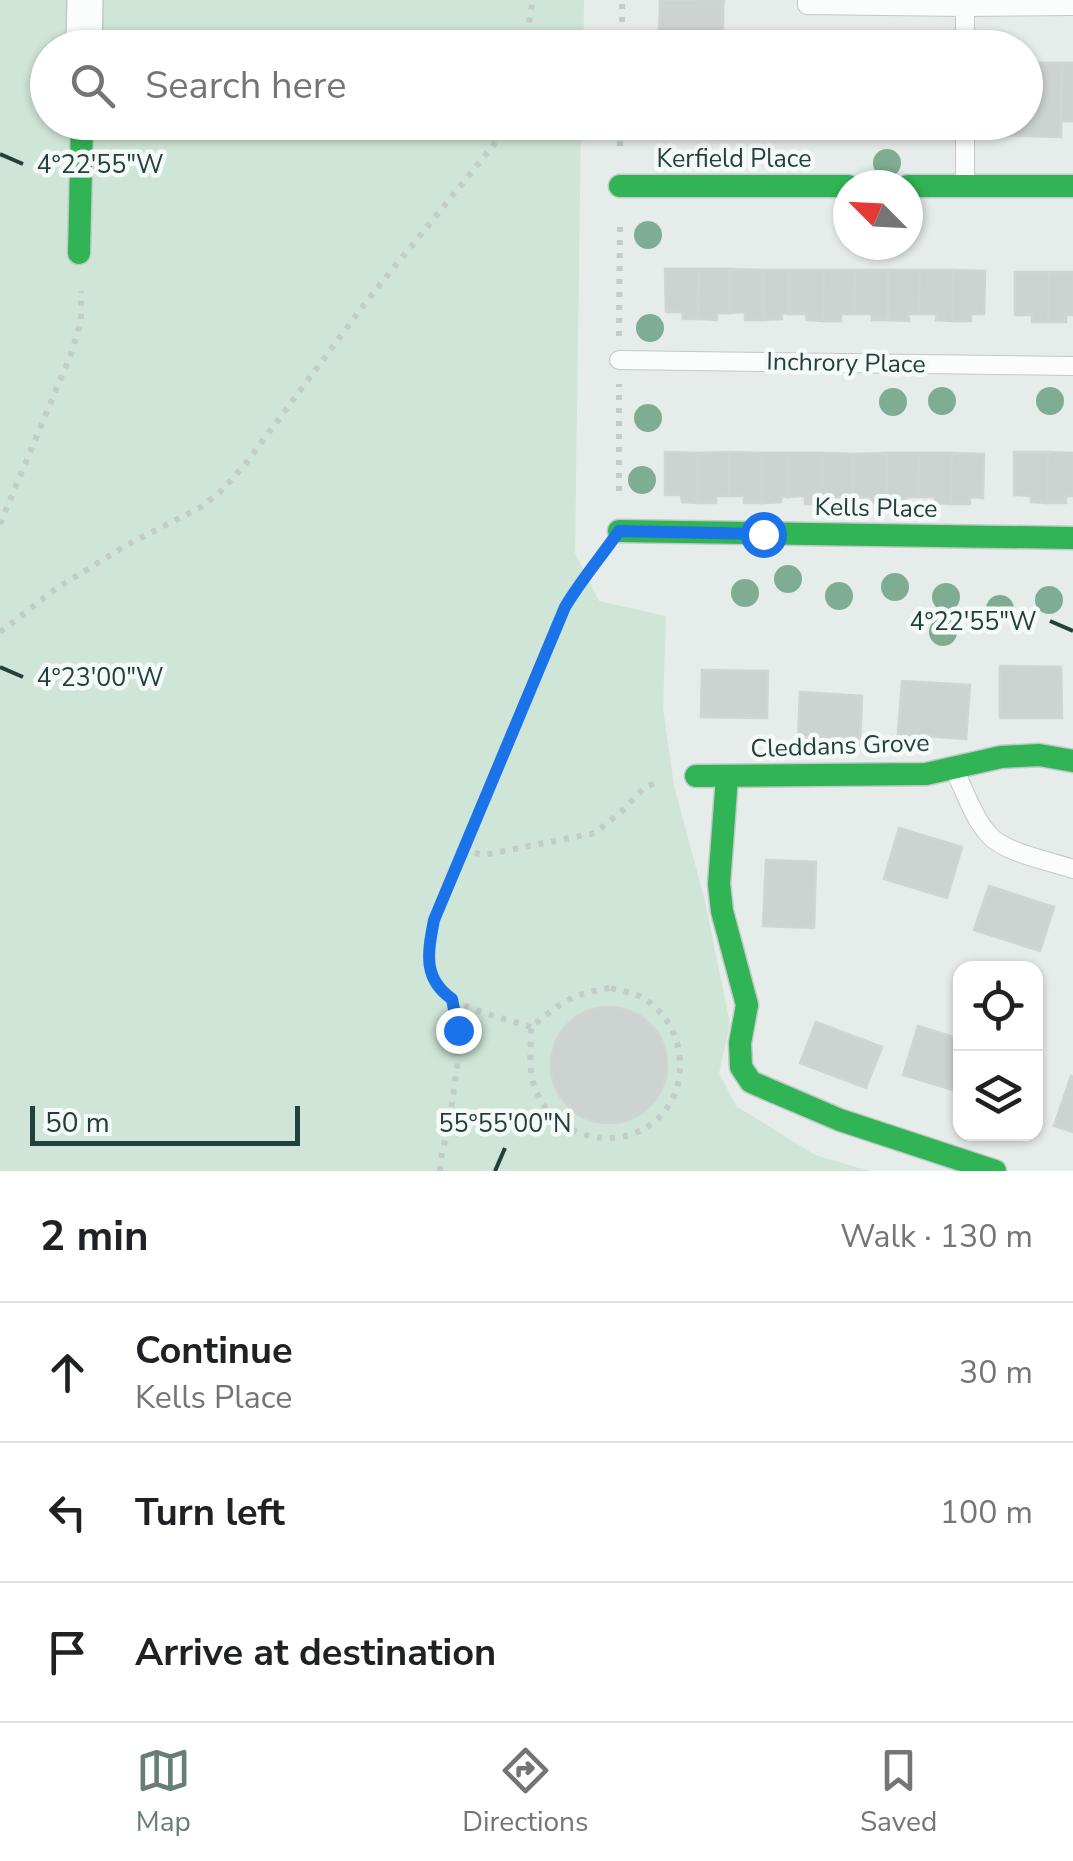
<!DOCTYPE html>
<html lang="en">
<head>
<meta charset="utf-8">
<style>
	body { margin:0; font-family:"Nunito Sans",sans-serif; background:#f2f2f2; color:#202124 }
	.controls { position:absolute; right:30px; bottom:30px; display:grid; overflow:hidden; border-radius:20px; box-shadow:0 2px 8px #0004 }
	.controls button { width:90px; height:90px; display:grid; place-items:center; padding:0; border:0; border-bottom:2px solid #e0e0e0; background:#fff; color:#202124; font:50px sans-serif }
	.compass { position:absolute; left:833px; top:170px; width:90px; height:90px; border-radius:50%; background:#fff; box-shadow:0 2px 8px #0004; rotate:294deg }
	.scale { position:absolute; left:30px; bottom:25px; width:270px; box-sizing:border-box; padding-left:10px; border:5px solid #23413b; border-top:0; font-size:28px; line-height:35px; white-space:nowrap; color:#23413b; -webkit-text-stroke:8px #f5faf8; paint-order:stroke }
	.stop { position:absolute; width:30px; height:30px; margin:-22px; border:8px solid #1a73e8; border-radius:50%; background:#fff }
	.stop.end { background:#1a73e8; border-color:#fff; box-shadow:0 2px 10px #0008 }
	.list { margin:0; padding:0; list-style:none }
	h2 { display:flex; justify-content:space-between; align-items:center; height:130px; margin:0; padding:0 40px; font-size:42px }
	h2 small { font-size:32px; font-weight:400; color:#757577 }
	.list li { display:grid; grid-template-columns:65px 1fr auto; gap:30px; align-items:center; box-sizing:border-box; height:140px; padding:0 40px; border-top:2px solid #e0e0e0 }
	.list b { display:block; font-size:38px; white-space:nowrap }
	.list p { margin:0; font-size:32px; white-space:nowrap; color:#757577 }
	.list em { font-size:32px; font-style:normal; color:#757577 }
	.icon { flex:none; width:55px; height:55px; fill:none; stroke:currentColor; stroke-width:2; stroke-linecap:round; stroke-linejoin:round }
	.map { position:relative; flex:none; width:1073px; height:1171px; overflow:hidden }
	.search { position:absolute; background:#fff; box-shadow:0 2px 8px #0004; left:30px; right:30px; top:30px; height:110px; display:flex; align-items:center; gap:25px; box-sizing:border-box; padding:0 35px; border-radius:55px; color:#757577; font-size:38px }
	.sheet { height:550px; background:#fff }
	nav { display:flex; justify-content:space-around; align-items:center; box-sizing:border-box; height:140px; border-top:2px solid #e0e0e0; background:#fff; font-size:28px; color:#757577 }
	nav a { display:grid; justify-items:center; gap:5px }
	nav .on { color:#677d78 }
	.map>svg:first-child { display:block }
	.green { fill:#cfe5d7 }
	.building { fill:#cdd3d1; stroke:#cfd5d2; stroke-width:2.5 }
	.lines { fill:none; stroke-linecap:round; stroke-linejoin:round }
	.lane-casing { stroke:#c3c9c7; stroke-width:20 }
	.street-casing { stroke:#c3c9c7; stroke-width:38 }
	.fast-casing { stroke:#c2c9c7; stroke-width:25 }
	.path { stroke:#c2ccc9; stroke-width:6; stroke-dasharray:5 8; stroke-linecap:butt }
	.lane { stroke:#fbfcfc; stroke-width:18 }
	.street { stroke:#fbfcfc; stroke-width:35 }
	.fast { stroke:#30b455; stroke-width:22 }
	.tree { fill:#7fad94 }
	.route { stroke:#1a73e8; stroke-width:12 }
	.ticks { fill:none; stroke:#23413b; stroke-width:4 }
	.labels { text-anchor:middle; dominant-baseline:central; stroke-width:9; stroke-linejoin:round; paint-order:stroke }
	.street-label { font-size:25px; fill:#23413b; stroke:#f5faf8 }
	.ticks-label { font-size:25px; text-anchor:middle; fill:#23413b; stroke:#f5faf8; stroke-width:9; stroke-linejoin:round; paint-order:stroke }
</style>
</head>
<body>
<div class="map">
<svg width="1073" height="1171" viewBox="0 0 1073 1171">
	<rect width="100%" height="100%" fill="#e6ece9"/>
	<path class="green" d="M0 0H584L583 47 48 48V122L581 123 575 553 599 601 666 616 663 708 674 786 705 901 730 1024 719 1073 736 1106 815 1155 869 1171H0Z"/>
	<g class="building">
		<path d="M660 0H724L723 7 660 6Z"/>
		<path d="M660 6 723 7V36L659 34Z"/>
		<path d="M1026 63H1062L1061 137 991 135V122H1026Z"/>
		<path d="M1062 63H1073V121H1061Z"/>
		<path d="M650 122H726V139L650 138Z"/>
		<path d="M870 122H940V137L870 136Z"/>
		<path d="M665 269H699L698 319H683L682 312H666Z"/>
		<path d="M699 269H730V313H717V320L698 319Z"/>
		<path d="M730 269 763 270V320H745V312L730 313Z"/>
		<path d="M763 270H789V314L781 313 782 319 763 320Z"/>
		<path d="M789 270H824L823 321 807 320 806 314H789Z"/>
		<path d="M824 270H855L854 314H841V321H823Z"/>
		<path d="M855 270H888V320H872V314H854Z"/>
		<path d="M888 270H920L919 314H908L909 321 888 320Z"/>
		<path d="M920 270H953L952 321 936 320 937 314H919Z"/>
		<path d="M953 270 985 271 984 314H971V321H952Z"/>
		<path d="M1015 272H1049L1048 322H1032V315H1015Z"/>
		<path d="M1049 272H1073V315H1066V322H1048Z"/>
		<path d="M665 452 698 453V503L682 502 681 495H665Z"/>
		<path d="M729 452V496H716V503H698V453Z"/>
		<path d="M729 452 762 453V503H744V496H729Z"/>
		<path d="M1014 452H1048L1047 503 1031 502V496L1014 495Z"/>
		<path d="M1048 452 1073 453V496H1066V503H1047Z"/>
		<path d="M762 453H788V497L781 496V502L762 503Z"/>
		<path d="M788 453H822V504H805V496L788 497Z"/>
		<path d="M822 453 853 454V498H840V504H822Z"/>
		<path d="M887 453H919L918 497H907V504H887Z"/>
		<path d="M887 453V504L871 503V497L853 498V454Z"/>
		<path d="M919 453H952L951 504 935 503V497H918Z"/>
		<path d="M952 453 984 454 983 498 970 497V504H951Z"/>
		<path d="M1000 666 1061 667 1062 718H1000Z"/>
		<path d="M702 670 768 671 767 718 701 717Z"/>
		<path d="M902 681 970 685 966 739 898 734Z"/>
		<path d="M800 692 862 696 860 744 798 741Z"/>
		<path d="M899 828 962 847 947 898 884 879Z"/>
		<path d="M766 860 816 862 814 928 763 926Z"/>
		<path d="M989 886 1054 907 1040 951 974 930Z"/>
		<circle cx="609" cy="1065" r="58"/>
		<path d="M816 1022 882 1047 866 1088 800 1063Z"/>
		<path d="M918 1026 960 1039V1092L903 1075Z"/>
		<path d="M1071 1076 1073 1077V1132L1054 1126Z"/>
	</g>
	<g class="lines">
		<g class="lane-casing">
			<g id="lane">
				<path d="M807 0V5L965 7V48"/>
				<path d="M965 7 1073 6"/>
				<path d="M965 122V186"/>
				<path d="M619 360 1073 366"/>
				<path d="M955 771C965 792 974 819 990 836 1006 853 1050 861 1073 869"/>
			</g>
		</g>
		<g class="street-casing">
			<path id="street" d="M84 48 85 0"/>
		</g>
		<g class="fast-casing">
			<g id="fast">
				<path d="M620 186H848"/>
				<path d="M908 186H1073"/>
				<path d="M79 253 82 122"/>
				<path d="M619 531 1073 538"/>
				<path d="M696 776 926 774 1001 757 1039 755 1073 761"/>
				<path d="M727 777 719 884 722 911 747 1005 740 1043 741 1067 751 1082 840 1120 995 1171"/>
			</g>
		</g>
		<g class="path">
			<path d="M524 48 533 0"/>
			<path d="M622 48V0"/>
			<path d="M620 146 621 122"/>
			<path d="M619 336 620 224"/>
			<path d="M619 491V384"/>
			<path d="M0 524 71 354 81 321V291"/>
			<path d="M0 632 57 588 125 546 201 507 220 492 244 466 366 302 496 142 507 122"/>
			<path d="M462 850 484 855 595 833 623 810 644 788 659 781"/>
			<path d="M611 988C621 991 632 992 641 997 685 1021 695 1087 655 1121 616 1154 552 1137 535 1088 528 1070 531 1046 531 1027 561 1003 572 993 611 988Z"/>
			<path d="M531 1027C451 1003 407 998 440 901L565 607 580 580 598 562"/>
			<path d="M440 1171 441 1158 450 1119 457 1066 458 1030 452 999"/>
		</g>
		<use href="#lane" class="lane"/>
		<use href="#street" class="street"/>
		<use href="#fast" class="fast"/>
	</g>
	<g class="tree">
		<circle cx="887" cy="163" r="14"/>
		<circle cx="648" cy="235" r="14"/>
		<circle cx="650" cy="328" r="14"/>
		<circle cx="942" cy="401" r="14"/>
		<circle cx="1050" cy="401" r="14"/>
		<circle cx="893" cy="402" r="14"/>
		<circle cx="648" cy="418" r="14"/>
		<circle cx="642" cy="480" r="14"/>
		<circle cx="788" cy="579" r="14"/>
		<circle cx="895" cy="587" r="14"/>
		<circle cx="745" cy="593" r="14"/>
		<circle cx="839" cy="596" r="14"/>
		<circle cx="946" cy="597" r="14"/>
		<circle cx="1049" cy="600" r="14"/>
		<circle cx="1000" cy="609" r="14"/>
		<circle cx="943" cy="632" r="14"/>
	</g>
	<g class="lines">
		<path class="route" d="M458 1030 452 999C422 978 428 952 434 920L565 607C581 580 601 557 619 531L763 534"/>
	</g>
	<path class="ticks" d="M0 154 23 164M1050 621 1073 631M0 667 23 677M495 1171 505 1148"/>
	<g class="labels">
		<g class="street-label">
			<text x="734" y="159">Kerfield Place</text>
			<text transform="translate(846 363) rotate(1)">Inchrory Place</text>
			<text transform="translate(876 508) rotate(1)">Kells Place</text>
			<text transform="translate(840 746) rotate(-2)">Cleddans Grove</text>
		</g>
	</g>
	<g class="ticks-label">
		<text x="100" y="173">4°22'55"W</text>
		<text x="973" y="630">4°22'55"W</text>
		<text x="100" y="686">4°23'00"W</text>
		<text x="505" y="1132">55°55'00"N</text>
	</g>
</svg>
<div class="controls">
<button><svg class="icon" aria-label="locate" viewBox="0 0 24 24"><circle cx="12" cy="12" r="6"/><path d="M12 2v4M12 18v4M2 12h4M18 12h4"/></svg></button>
<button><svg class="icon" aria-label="layers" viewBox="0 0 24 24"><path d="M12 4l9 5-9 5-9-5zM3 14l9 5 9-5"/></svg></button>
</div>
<svg class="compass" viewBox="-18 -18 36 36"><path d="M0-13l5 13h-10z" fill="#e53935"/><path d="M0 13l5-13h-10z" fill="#757577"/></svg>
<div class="scale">50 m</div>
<div class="stop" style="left:763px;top:534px"></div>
<div class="stop end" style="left:458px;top:1030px"></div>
<div class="search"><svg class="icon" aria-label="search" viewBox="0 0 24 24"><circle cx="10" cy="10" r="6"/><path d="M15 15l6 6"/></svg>Search here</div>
</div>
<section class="sheet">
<h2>2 min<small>Walk · 130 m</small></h2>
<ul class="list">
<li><svg class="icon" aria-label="ahead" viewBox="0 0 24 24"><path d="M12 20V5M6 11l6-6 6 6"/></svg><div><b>Continue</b><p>Kells Place</p></div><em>30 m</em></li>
<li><svg class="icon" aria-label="left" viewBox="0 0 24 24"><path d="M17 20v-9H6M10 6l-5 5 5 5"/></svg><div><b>Turn left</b></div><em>100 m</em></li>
<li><svg class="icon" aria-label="arrive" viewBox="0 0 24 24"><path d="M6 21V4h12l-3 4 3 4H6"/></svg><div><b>Arrive at destination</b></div></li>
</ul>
</section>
<nav>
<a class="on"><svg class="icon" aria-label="map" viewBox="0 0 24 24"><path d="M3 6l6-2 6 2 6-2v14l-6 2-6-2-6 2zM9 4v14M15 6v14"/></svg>Map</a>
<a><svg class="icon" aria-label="directions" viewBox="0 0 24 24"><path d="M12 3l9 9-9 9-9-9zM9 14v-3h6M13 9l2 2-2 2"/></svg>Directions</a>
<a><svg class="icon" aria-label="saved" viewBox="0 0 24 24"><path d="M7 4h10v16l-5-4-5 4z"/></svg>Saved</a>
</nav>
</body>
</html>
